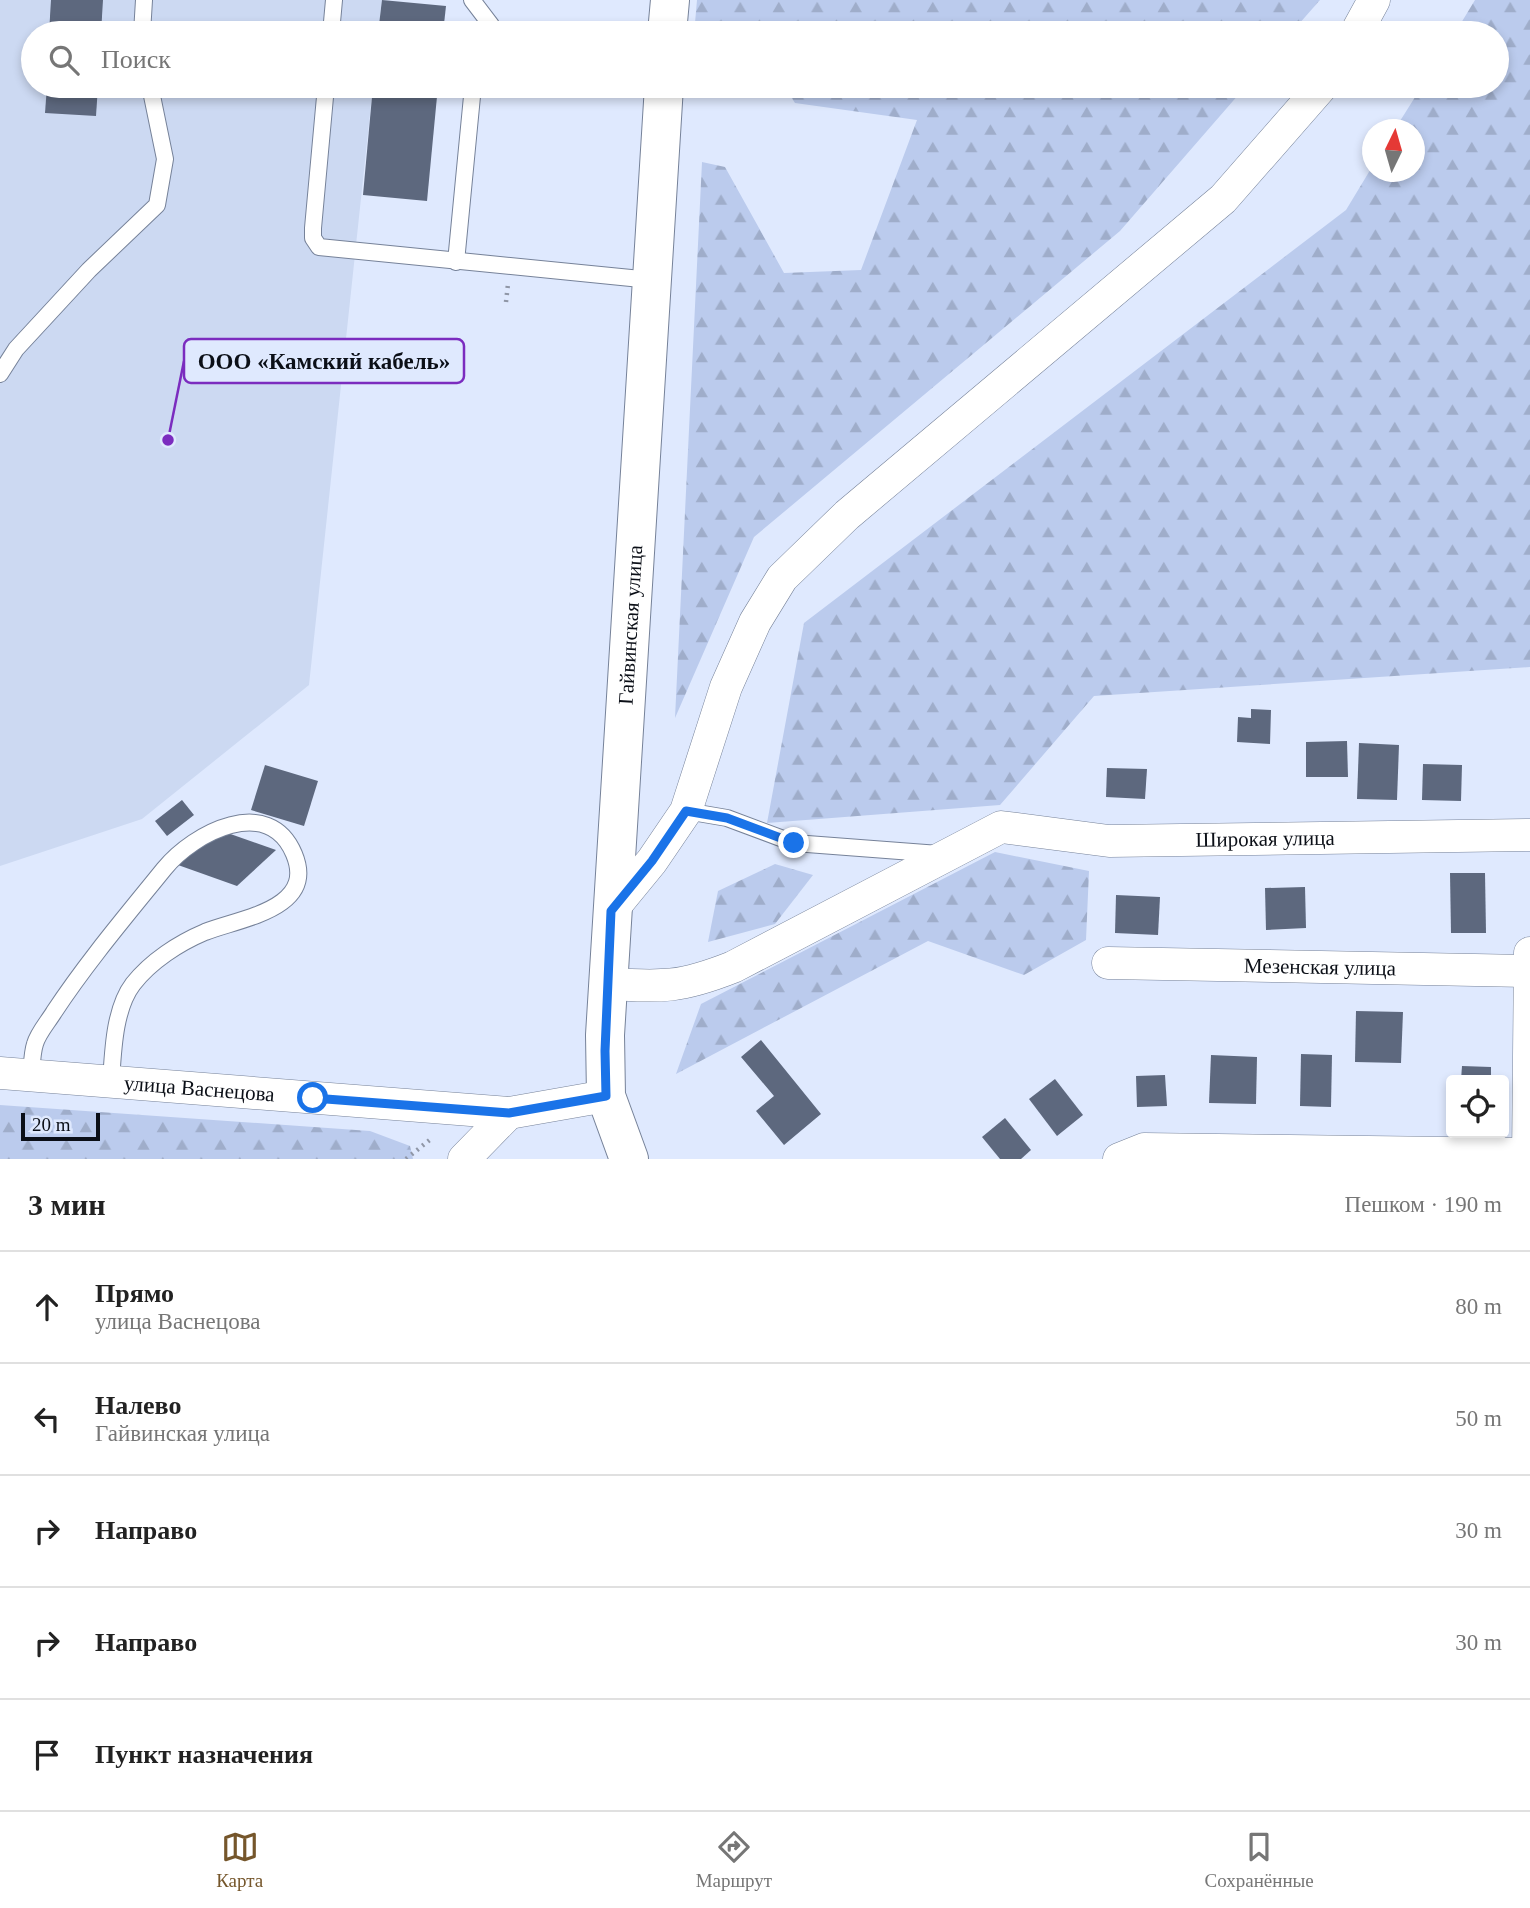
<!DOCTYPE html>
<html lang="ru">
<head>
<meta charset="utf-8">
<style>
	body { margin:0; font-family:"Times New Roman",serif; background:#f6f6f6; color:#222 }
	.controls { position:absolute; right:21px; bottom:21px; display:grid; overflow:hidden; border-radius:7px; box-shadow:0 4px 10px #0003 }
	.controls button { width:63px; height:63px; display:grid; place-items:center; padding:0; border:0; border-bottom:2px solid #e0e0e0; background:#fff; color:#222; font:35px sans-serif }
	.compass { position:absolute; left:1362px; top:119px; width:63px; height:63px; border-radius:50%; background:#fff; box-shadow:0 4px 10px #0003; rotate:5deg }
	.scale { position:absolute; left:21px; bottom:18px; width:79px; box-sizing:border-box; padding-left:7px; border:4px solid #0b0f17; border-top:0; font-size:19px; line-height:24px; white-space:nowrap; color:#0b0f17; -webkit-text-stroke:5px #dfe9fe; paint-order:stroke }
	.stop { position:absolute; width:21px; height:21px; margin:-16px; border:5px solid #1a73e8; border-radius:50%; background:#fff }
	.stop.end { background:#1a73e8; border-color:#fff; box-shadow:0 2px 7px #0008 }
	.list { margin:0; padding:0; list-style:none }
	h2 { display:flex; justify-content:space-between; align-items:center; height:91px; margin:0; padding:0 28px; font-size:30px }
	h2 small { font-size:23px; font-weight:400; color:#767676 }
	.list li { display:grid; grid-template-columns:46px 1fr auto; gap:21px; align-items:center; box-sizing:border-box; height:112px; padding:0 28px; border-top:2px solid #e0e0e0 }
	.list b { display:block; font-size:26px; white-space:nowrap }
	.list p { margin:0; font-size:23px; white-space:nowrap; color:#767676 }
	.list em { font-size:23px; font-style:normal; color:#767676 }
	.icon { flex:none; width:38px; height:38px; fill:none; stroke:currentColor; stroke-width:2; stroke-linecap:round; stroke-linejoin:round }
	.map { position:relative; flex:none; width:1530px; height:1159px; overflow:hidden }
	.search { position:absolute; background:#fff; box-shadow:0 4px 10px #0003; left:21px; right:21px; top:21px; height:77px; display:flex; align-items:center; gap:18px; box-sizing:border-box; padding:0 24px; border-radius:38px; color:#767676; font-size:26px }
	.sheet { height:651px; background:#fff }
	nav { display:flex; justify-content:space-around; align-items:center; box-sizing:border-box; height:98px; border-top:2px solid #e0e0e0; background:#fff; font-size:19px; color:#767676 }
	nav a { display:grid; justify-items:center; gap:4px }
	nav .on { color:#75562b }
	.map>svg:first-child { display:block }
	.built { fill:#ccd9f2 }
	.forest { fill:url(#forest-firs) }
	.building { fill:#5d687e }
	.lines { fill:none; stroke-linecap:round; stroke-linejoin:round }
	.service-casing { stroke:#768299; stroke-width:18 }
	.minor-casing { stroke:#768299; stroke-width:33 }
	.secondary-casing { stroke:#768299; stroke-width:40 }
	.path { stroke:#8f96a6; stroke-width:4.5; stroke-dasharray:2 5; stroke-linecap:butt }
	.service { stroke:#fff; stroke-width:16 }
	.minor { stroke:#fff; stroke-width:32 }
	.secondary { stroke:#fff; stroke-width:38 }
	.route { stroke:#1a73e8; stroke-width:9 }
	.labels { text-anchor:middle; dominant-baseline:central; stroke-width:6; stroke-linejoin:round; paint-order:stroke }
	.street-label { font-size:21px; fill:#0b0f17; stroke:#dfe9fe }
	.leader { fill:none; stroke:#7b2cbf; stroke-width:2.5 }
	.callout-dot { fill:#7b2cbf; stroke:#dfe9fe; stroke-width:2.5 }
	.callout { fill:#dfe9fe; stroke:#7b2cbf; stroke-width:2.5 }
	.callout-label { font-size:23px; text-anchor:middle; font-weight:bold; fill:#0b0f17 }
</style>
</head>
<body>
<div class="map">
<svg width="1530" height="1159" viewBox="0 0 1530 1159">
	<defs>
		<pattern id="forest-firs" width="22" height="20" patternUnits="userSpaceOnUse" patternTransform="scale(1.75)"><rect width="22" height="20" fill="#bbcbed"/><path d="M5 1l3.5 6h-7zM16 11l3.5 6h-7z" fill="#9fadca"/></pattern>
	</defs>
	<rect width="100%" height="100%" fill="#dfe9fe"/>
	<path class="built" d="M0 0H382L378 33H33V86H373L309 685 142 819 0 866Z"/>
	<g class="forest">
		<path d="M697 0H1320L1291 33H749L746 29 695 23Z"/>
		<path d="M1475 0H1530V667L1094 696 1000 805 767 823 804 623 1346 210 1372 167V172H1414V130L1395 129 1422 86H1497V33H1455Z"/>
		<path d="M784 86H1246L1120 231 754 537 675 718 702 162 725 167 784 273 861 270 917 120 795 103Z"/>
		<path d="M995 852 1089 871 1086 940 1024 975 928 941 676 1074 701 1004Z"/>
		<path d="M775 864 813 875 775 924 708 942 718 891Z"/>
		<path d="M0 1105 370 1131 410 1146 413 1159H0Z"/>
	</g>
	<g class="building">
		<path d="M51 0H103L101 33H49Z"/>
		<path d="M382 0 446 6 443 33H378Z"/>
		<path d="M47 86H98L96 116 45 113Z"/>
		<path d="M373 86H438L427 201 363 195Z"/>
		<path d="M1251 709 1271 710 1270 744 1237 742 1238 717 1251 718Z"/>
		<path d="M1347 741 1348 777H1306V742Z"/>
		<path d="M1359 743 1399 745 1397 800 1357 799Z"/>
		<path d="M1423 764 1462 765 1461 801 1422 800Z"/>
		<path d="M265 765 318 781 304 826 251 810Z"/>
		<path d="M1107 768 1147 769 1145 799 1106 797Z"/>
		<path d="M182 800 194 815 167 836 155 821Z"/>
		<path d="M219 830 276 850 237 886 178 865Z"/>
		<path d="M1450 873H1485L1486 933H1451Z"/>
		<path d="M1305 887 1306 928 1266 930 1265 888Z"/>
		<path d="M1116 895 1160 897 1158 935 1115 933Z"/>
		<path d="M1356 1011 1403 1012 1401 1063 1355 1062Z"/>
		<path d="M761 1040 821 1114 784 1145 756 1111 774 1096 741 1057Z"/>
		<path d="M1301 1054 1332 1055 1331 1107 1300 1106Z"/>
		<path d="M1211 1055 1257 1057 1256 1104 1209 1103Z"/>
		<path d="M1462 1066 1491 1067V1080H1461Z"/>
		<path d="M1165 1075 1167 1106 1137 1107 1136 1076Z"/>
		<path d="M1055 1079 1083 1115 1057 1136 1029 1099Z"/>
		<path d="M1005 1118 1031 1150 1021 1159H1000L982 1137Z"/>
	</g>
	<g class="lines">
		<g class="service-casing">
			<g id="service">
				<path d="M472 0 491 25 492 33"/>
				<path d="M142 33 144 0"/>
				<path d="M331 33 334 0"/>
				<path d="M326 86 313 228V238L319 247 651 280"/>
				<path d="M456 262 473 86"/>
				<path d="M0 374 16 349 89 270 157 205 165 159 150 86"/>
				<path d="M686 811 727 818 794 843 939 854"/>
				<path d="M31 1076C32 1065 32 1053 35 1044 38 1033 48 1022 54 1012 87 962 126 916 164 869 194 832 269 794 294 854 317 909 241 918 205 932 179 943 151 961 133 984 114 1009 113 1052 111 1082"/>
			</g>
		</g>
		<g class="minor-casing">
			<g id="minor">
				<path d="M1356 33 1374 0"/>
				<path d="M611 911 652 861 686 811 726 687 755 622 782 578 847 515 1223 199 1322 86"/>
				<path id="s1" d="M1108 963 1530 971"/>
				<path id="s2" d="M607 984C663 987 680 988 733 967L1001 827 1109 841 1530 835"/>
				<path id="s3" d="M0 1073 509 1113 606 1096"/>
				<path d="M464 1159 509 1113"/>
				<path d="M1119 1159 1144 1149 1530 1154"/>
				<path d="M1528 1159 1530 953"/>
			</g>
		</g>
		<g class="secondary-casing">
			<g id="secondary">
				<path d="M667 33 670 0"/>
				<path id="s4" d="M629 1159 606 1096 605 1035 664 86"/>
			</g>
		</g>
		<g class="path">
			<path d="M506 302 508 284"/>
			<path d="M406 1159 432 1138"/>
		</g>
		<use href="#service" class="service"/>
		<use href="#minor" class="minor"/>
		<use href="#secondary" class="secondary"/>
	</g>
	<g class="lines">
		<path class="route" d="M313 1098 509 1113 606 1096 605 1051 611 911 652 861 686 811 727 818 794 843"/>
	</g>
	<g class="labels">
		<g class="street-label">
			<text stroke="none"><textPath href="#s4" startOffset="539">Гайвинская улица</textPath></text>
			<text stroke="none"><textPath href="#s2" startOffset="696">Широкая улица</textPath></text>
			<text stroke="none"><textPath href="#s1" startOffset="212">Мезенская улица</textPath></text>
			<text stroke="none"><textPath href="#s3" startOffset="200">улица Васнецова</textPath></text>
		</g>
	</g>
	<path class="leader" d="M168 440L184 361"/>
	<circle class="callout-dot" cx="168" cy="440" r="7"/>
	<rect class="callout" x="184" y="339" width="280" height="44" rx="7"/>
	<g class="callout-label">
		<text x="324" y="369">ООО «Камский кабель»</text>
	</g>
</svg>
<div class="controls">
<button><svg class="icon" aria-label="locate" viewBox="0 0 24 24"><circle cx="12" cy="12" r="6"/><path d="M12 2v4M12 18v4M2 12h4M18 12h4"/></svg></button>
</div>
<svg class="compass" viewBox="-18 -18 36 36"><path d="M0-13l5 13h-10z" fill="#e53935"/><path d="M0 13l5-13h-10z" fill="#767676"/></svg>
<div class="scale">20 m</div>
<div class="stop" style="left:313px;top:1098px"></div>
<div class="stop end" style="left:794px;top:843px"></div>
<div class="search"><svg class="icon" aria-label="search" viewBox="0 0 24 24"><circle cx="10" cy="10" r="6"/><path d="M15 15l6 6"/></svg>Поиск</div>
</div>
<section class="sheet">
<h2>3 мин<small>Пешком · 190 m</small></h2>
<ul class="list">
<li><svg class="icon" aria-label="ahead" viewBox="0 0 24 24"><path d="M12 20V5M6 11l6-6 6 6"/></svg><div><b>Прямо</b><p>улица Васнецова</p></div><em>80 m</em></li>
<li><svg class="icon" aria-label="left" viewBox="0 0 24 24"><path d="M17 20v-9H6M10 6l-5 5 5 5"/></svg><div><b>Налево</b><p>Гайвинская улица</p></div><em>50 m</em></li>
<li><svg class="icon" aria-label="right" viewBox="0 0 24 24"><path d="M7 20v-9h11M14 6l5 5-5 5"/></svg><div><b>Направо</b></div><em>30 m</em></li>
<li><svg class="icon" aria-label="right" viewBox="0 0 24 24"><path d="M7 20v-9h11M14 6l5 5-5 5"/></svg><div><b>Направо</b></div><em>30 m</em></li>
<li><svg class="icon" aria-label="arrive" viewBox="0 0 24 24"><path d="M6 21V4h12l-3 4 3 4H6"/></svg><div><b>Пункт назначения</b></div></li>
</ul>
</section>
<nav>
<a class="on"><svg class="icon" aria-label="map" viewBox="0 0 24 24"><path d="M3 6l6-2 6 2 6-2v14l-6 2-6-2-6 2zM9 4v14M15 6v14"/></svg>Карта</a>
<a><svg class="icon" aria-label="directions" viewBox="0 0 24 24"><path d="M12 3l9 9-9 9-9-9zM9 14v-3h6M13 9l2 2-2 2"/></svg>Маршрут</a>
<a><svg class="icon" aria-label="saved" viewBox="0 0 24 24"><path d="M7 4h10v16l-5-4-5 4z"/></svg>Сохранённые</a>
</nav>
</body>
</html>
